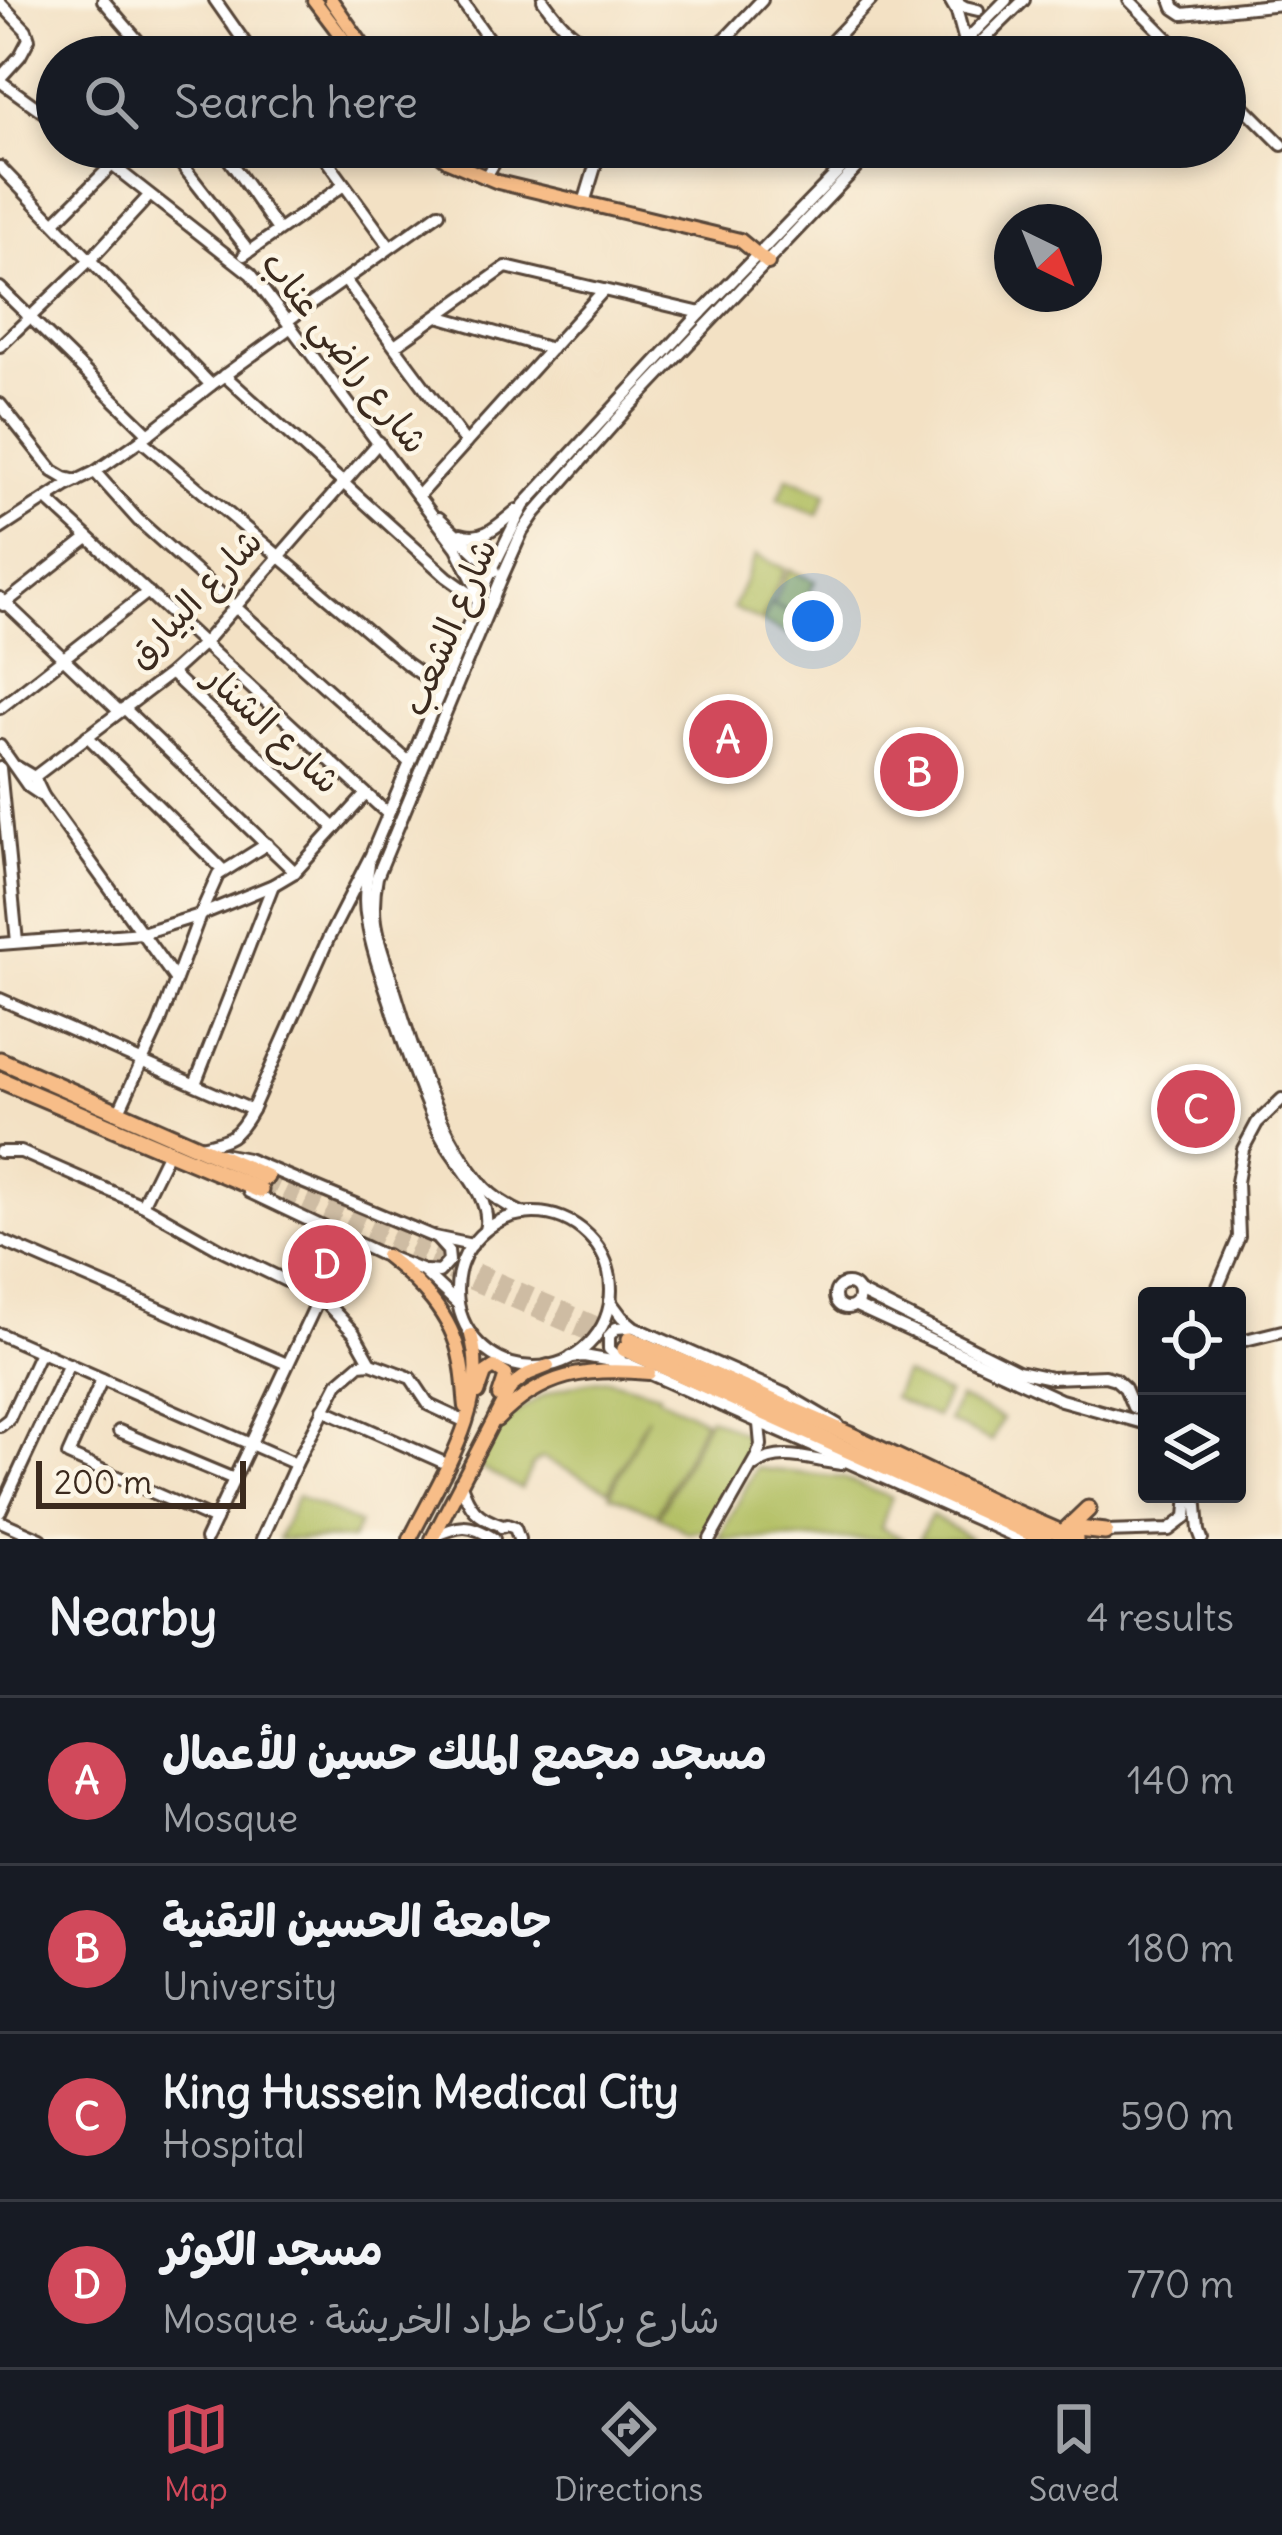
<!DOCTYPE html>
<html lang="en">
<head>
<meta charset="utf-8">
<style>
	body { margin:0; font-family:Delius,"Playpen Sans Arabic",sans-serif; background:#242831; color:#f1f3f6 }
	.controls { position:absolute; right:36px; bottom:36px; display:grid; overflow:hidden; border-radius:12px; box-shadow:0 6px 18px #0003 }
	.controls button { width:108px; height:108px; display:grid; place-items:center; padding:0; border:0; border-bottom:3px solid #363941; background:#171b24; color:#f1f3f6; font:60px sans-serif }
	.compass { position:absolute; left:994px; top:204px; width:108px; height:108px; border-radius:50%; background:#171b24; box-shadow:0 6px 18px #0003; rotate:137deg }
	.scale { position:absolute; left:36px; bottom:30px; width:210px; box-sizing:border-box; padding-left:12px; border:6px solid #3b2a1e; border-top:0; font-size:33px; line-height:42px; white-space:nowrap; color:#3b2a1e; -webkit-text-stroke:9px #fcf5e5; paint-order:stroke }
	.you { position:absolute; left:813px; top:621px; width:42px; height:42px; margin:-30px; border:9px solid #fff; border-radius:50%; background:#1a73e8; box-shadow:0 0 0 18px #1a73e833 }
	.badge { display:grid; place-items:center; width:78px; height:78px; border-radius:50%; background:#d1495b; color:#fff; font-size:39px; font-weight:700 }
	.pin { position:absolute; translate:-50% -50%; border:6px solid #fff; box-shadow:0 3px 12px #0006 }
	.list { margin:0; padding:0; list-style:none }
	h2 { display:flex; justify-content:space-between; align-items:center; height:156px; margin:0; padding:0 48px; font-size:51px }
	h2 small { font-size:39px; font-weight:400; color:#9ea1a6 }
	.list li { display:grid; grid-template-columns:78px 1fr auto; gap:36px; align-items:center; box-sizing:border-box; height:168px; padding:0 48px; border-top:3px solid #363941 }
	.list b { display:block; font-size:45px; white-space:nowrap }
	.list p { margin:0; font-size:39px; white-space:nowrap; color:#9ea1a6 }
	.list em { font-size:39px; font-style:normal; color:#9ea1a6 }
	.icon { flex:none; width:66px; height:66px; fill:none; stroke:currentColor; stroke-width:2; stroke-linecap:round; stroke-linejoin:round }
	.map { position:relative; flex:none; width:1282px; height:1539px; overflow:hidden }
	.search { position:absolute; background:#171b24; box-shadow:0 6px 18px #0003; left:36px; right:36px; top:36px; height:132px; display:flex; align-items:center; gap:30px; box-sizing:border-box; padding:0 42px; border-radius:66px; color:#9ea1a6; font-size:45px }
	.sheet { height:828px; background:#171b24 }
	nav { display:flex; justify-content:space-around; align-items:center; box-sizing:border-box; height:168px; border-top:3px solid #363941; background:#171b24; font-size:33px; color:#9ea1a6 }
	nav a { display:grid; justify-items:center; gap:6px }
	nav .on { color:#d1495b }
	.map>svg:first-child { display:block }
	.green { fill:#b0be61; stroke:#767440; stroke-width:3 }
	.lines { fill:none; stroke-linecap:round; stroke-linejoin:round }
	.highway-tunnel { stroke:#cebca3; stroke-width:15; stroke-dasharray:15 8; stroke-linecap:butt }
	.minor-casing { stroke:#574537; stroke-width:16 }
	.major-casing { stroke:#574537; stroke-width:18 }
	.highway-casing { stroke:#574537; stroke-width:21 }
	.minor { stroke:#fff; stroke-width:10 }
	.major { stroke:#f7bd88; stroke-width:12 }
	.highway { stroke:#f7bd88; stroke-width:15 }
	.labels { text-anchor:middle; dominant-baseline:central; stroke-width:9; stroke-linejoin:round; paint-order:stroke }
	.street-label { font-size:36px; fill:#3b2a1e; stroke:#fcf5e5 }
</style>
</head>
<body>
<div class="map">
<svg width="1282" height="1539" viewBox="0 0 1282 1539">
	<rect width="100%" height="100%" fill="#fcf5e5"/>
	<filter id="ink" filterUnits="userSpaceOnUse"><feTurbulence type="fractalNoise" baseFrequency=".00833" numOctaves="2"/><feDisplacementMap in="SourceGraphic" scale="24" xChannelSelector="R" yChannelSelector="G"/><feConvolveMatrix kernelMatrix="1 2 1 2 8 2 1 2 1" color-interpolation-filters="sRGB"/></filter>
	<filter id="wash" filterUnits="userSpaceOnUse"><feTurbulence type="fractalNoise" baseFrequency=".004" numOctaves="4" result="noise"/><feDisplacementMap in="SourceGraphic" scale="48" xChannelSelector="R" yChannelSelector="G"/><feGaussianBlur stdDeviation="2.7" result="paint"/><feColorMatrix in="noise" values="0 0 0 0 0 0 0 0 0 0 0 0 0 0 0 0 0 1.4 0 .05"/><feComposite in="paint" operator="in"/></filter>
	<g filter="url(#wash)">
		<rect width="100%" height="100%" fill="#f3e1c4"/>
		<g class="green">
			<path d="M788 477 827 492 818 515 778 499Z"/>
			<path d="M756 555 785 569 761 621 733 608Z"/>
			<path d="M789 570 815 581 798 615 773 604Z"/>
			<path d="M771 605 798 617 790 635 763 623Z"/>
			<path d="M904 1374 947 1394 936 1417 893 1398Z"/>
			<path d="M608 1379 659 1393 658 1397 704 1420 657 1514 610 1494 648 1416 609 1490 542 1458 533 1464 521 1489 478 1467C497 1410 553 1384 608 1379Z"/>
			<path d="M959 1398 1002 1419 992 1442 948 1421Z"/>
			<path d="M709 1417 743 1433C757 1467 724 1501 707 1529L689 1533 659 1516Z"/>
			<path d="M756 1468 843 1478 891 1498 881 1528 906 1539H719Z"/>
			<path d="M297 1496 359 1524 352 1539H278Z"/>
			<path d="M931 1515 972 1539H919Z"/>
		</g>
	</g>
	<g filter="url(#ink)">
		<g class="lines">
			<g class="highway-tunnel">
				<path d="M266 1177 630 1339"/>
				<path d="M260 1190 622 1348"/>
			</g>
			<g class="minor-casing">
				<g id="minor">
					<path d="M103 0 152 57"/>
					<path d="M215 0 255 57"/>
					<path d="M461 0 501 57"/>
					<path d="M543 0C570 38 581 43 625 57"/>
					<path d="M950 0 957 12 965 42"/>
					<path d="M953 0 965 7 978 10"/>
					<path d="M1129 0 1186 57"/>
					<path d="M1171 0 1174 8 1183 14 1282 4"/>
					<path d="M0 3 26 30 29 39 20 56 0 78"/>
					<path d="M701 57 727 37 762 0"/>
					<path d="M817 57 871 0"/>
					<path d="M950 57 1006 0"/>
					<path d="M966 57 1024 0"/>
					<path d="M0 81 57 122"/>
					<path d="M1225 88 1282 145"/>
					<path d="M39 108 57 89"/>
					<path d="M89 147 251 274 457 548 481 597"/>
					<path d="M168 147 249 251"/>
					<path d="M220 147 278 230"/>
					<path d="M317 147 389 246"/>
					<path d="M0 167 211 385"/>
					<path d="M485 178 504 147"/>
					<path d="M584 203 601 147"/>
					<path d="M55 222 111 166"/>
					<path d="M244 255 344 185"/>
					<path d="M345 280 466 443"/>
					<path d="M0 288 149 434"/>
					<path d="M438 316 551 349"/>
					<path d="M287 321 439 213"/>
					<path d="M396 345 506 267 701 313"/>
					<path d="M0 346 91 259 149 196"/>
					<path d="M224 375 447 577 479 600"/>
					<path d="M0 404 53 471 65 478 77 481"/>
					<path d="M141 440 407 664 441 688"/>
					<path d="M95 472 138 520 409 762"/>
					<path d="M419 495 604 290"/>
					<path d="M50 502 388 814"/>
					<path d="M439 518 495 571"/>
					<path d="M0 529 66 486 95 472 141 440 211 385 291 327"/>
					<path d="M461 534C484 542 499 524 517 510"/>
					<path d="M0 598 119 711"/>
					<path d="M3 605 88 538"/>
					<path d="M171 673 335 828"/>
					<path d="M0 708 148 592"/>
					<path d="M124 708 295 872"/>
					<path d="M87 736 223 870"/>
					<path d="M0 746 28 786 43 796"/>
					<path d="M17 767 34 777 43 796 175 979"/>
					<path d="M0 768 17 942"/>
					<path d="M34 777 171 673 203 644 379 442"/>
					<path d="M369 864C366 883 363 901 367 920 371 947 381 975 390 1001 404 1045 419 1090 439 1132 454 1163 494 1197 485 1230"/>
					<path d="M0 944 142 933 200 915 273 885 295 872 366 794"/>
					<path d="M0 999 252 1110"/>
					<path d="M195 1084 273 885"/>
					<path d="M118 1113 159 1025 200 915 218 875 267 844"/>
					<path d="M200 1146C229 1140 237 1138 252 1110L329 937 371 855 492 569 524 505 701 313 862 147"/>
					<path d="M0 1152H21L142 1205 220 1249 307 1291 327 1304 354 1333 371 1363"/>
					<path d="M222 1154 247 1159 434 1237 472 1245"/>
					<path d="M249 1192 378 1253 423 1271 458 1304"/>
					<path d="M142 1205 168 1152"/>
					<circle cx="534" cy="1290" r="77"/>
					<path d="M524 1214C509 1207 496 1200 485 1188 437 1133 414 1054 393 985 387 965 378 944 375 923 373 907 374 892 377 877L502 577 522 532 535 513 628 408 876 147"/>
					<path d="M0 1240 287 1364"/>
					<path d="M426 1271 439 1272 449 1261 448 1251 438 1240"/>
					<circle cx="847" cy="1296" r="12"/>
					<path d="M859 1292 1018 1371 1051 1378 1105 1376 1115 1379 1125 1388 1133 1407 1147 1414"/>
					<path d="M1214 1296 1239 1237 1237 1182 1243 1149 1257 1123 1282 1099"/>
					<path d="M610 1301 622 1317 634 1327 785 1394 838 1425"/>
					<path d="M856 1306 1061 1400 1147 1424"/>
					<path d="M0 1334 296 1464"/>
					<path d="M1237 1342 1282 1331"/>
					<path d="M571 1357 584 1356 628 1364 1021 1539"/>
					<path d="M620 1359 609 1349V1336L616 1328 630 1327"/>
					<path d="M102 1379 68 1455 215 1520"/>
					<path d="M323 1409 447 1464"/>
					<path d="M0 1426 9 1419 40 1352"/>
					<path d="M119 1431 234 1479"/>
					<path d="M755 1465C782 1447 811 1461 841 1464"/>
					<path d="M460 1482C469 1507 476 1518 503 1526"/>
					<path d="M1196 1494 1199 1531 1202 1539"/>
					<path d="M0 1512 69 1364"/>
					<path d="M0 1521 41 1539"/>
					<path d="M501 1527 507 1525 515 1528 519 1539"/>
					<path d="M1105 1532 1169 1530 1186 1517 1188 1494"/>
					<path d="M433 1537C460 1525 468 1522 494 1539"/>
					<path d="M206 1539 319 1298"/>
					<path d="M262 1539 296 1464 338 1383 360 1364 371 1363 411 1378 429 1405 466 1422"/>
					<path d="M710 1539 757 1456 761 1445 759 1424"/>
				</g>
			</g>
			<g class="major-casing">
				<g id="major">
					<path d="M314 0 357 57"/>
					<path d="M331 0 371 57"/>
					<path d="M430 147 448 161 498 182 740 240 768 263"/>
					<path d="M386 1256C419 1282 452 1315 460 1358 464 1374 464 1391 466 1407"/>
					<path d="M478 1393 485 1373 494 1367 506 1375 499 1396"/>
					<path d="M497 1420C542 1373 587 1367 649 1373"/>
					<path d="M410 1539C440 1478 491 1405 471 1335"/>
					<path d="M432 1539 511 1387 528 1374 548 1366"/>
				</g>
			</g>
			<g class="highway-casing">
				<g id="highway">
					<path d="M0 1060 266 1177"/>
					<path d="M0 1080 260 1190"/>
					<path d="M630 1339 850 1435 1006 1509 1075 1539"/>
					<path d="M625 1349 1044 1539"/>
					<path d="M1069 1528 1105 1532"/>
					<path d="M1064 1532 1088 1509"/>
				</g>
			</g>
			<use href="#minor" class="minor"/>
			<use href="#major" class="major"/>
			<use href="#highway" class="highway"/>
		</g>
	</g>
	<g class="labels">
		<g class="street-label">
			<text transform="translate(345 352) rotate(52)">شارع راضي عناب</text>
			<text transform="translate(194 598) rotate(-46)">شارع البيارق</text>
			<text transform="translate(449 627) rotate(-67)">شارع الشعب</text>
			<text transform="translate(273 729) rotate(43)">شارع الشنار</text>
		</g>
	</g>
</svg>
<div class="controls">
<button><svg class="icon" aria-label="locate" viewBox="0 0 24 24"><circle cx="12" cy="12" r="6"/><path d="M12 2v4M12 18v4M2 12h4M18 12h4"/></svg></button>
<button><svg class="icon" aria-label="layers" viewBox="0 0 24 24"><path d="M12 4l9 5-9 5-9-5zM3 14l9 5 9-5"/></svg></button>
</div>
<svg class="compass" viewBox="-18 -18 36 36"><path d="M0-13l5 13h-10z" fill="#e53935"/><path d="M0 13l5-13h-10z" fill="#9ea1a6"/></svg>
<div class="scale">200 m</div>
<div class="you"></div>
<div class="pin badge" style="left:728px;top:739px">A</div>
<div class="pin badge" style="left:919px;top:772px">B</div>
<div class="pin badge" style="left:1196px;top:1109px">C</div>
<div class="pin badge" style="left:327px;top:1264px">D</div>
<div class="search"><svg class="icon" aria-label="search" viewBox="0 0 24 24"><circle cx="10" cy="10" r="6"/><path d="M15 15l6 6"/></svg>Search here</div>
</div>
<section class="sheet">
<h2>Nearby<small>4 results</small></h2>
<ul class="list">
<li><span class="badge">A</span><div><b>مسجد مجمع الملك حسين للأعمال</b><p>Mosque</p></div><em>140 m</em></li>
<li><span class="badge">B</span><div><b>جامعة الحسين التقنية</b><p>University</p></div><em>180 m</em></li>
<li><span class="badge">C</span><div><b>King Hussein Medical City</b><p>Hospital</p></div><em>590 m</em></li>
<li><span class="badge">D</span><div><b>مسجد الكوثر</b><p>Mosque · شارع بركات طراد الخريشة</p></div><em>770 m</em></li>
</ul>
</section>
<nav>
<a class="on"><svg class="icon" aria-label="map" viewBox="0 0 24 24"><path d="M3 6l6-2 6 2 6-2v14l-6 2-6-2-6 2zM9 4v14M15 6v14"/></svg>Map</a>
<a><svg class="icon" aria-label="directions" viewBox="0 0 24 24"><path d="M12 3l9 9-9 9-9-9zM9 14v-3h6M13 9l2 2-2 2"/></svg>Directions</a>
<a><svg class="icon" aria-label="saved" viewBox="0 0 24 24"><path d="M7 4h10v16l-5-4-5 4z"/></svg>Saved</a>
</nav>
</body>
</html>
